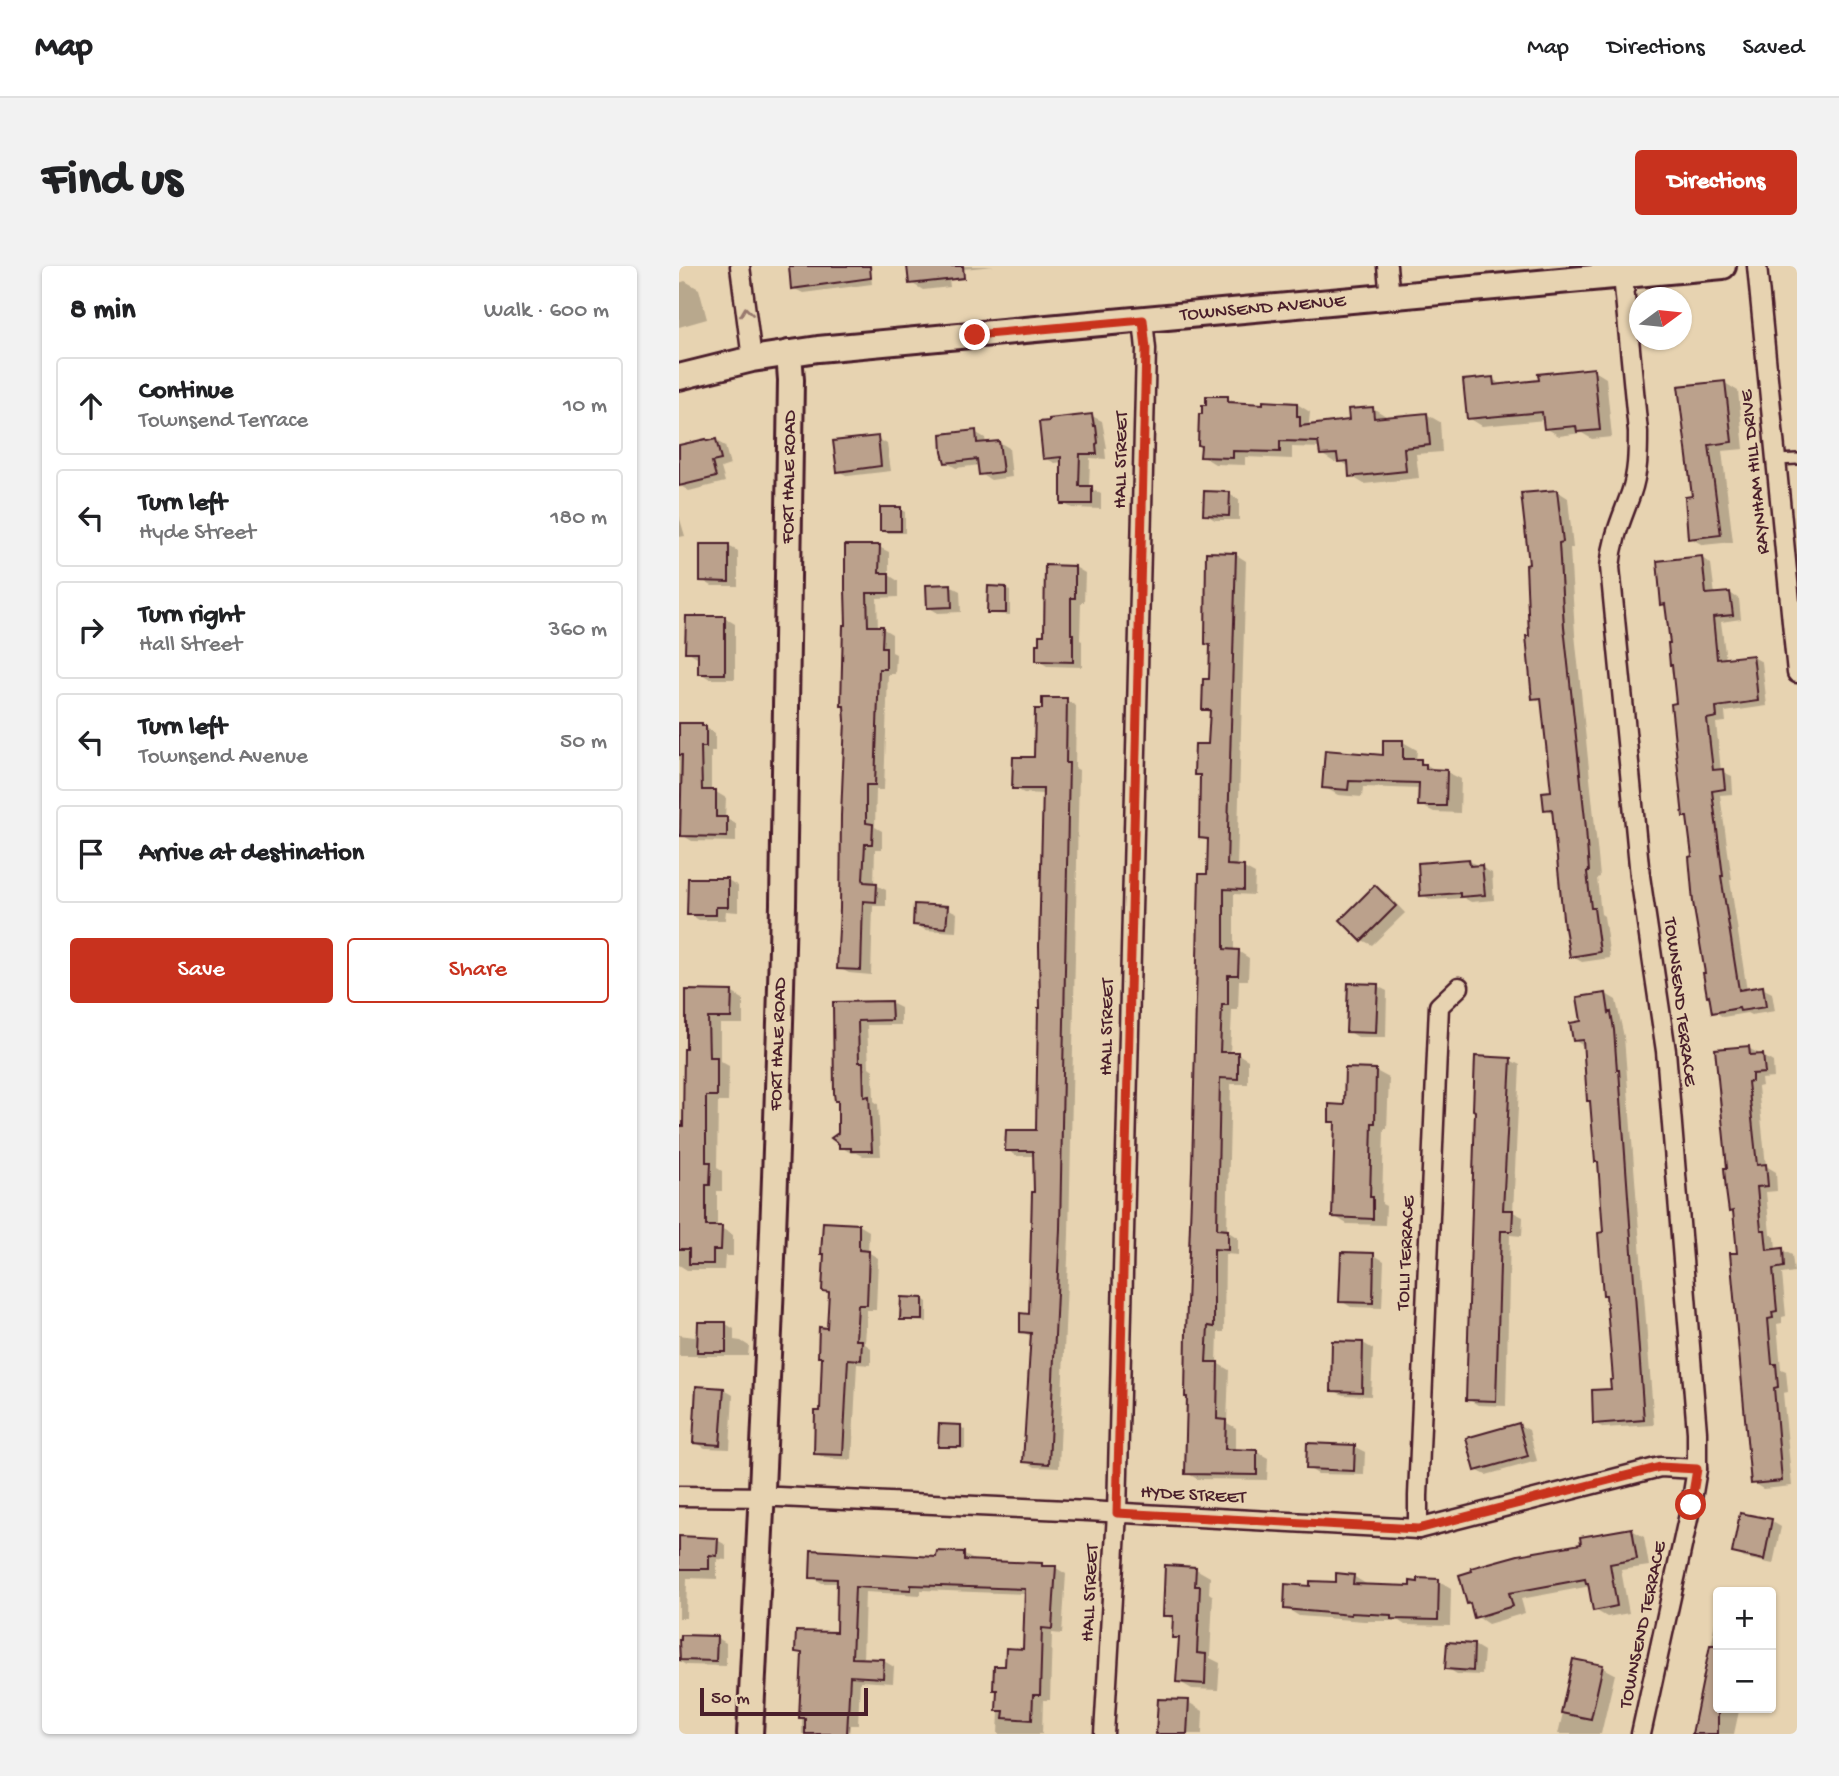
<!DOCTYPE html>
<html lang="en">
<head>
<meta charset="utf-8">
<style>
	body { margin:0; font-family:"Gochi Hand",sans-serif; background:#f2f2f2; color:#202124 }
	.controls { position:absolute; right:21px; bottom:21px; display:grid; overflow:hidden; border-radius:7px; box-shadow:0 2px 5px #0004 }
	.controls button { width:63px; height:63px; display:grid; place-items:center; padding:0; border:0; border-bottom:2px solid #e0e0e0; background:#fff; color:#202124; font:35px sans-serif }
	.compass { position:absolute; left:950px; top:21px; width:63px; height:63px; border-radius:50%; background:#fff; box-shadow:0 2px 5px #0004; rotate:75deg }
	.scale { position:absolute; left:21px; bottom:18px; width:168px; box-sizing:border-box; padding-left:7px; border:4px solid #4a1f2b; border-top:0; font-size:19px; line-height:24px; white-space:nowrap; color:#4a1f2b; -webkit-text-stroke:5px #e7d3b1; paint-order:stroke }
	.stop { position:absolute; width:21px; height:21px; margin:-16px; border:5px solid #c8321e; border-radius:50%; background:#fff }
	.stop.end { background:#c8321e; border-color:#fff; box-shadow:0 2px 7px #0008 }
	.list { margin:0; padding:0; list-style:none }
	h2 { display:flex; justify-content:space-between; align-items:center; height:91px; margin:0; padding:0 28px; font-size:30px }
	h2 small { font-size:23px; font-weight:400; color:#757577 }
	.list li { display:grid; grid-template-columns:46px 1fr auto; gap:21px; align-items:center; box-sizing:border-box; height:98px; margin:0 14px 14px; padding:0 14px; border:2px solid #e0e0e0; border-radius:7px }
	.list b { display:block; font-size:26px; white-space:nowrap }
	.list p { margin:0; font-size:23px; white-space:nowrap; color:#757577 }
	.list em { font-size:23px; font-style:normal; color:#757577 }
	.actions { display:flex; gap:14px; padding:21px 28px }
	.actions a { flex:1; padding:16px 0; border:2px solid #c8321e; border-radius:7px; text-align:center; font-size:24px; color:#c8321e }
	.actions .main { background:#c8321e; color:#fff }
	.icon { flex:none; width:38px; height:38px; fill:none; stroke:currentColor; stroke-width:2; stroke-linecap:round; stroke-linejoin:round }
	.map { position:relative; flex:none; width:1118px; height:1468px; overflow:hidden; border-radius:7px }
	header { display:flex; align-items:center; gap:42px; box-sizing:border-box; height:98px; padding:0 35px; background:#fff; border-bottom:2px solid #e0e0e0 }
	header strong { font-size:33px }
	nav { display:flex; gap:38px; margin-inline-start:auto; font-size:24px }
	.intro { display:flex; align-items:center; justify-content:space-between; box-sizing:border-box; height:168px; padding:0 42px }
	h1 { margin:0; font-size:49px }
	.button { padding:18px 32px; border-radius:7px; background:#c8321e; color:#fff; font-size:24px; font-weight:700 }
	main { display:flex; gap:42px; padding:0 42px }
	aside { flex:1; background:#fff; border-radius:7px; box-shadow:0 2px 5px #0004 }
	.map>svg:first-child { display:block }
	.shadow { fill:#0003 }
	.building { fill:#bba18c; stroke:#4a1f2b; stroke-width:2 }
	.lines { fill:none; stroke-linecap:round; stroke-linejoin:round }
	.lane-casing { stroke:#4a1f2b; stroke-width:14 }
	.street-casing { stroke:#4a1f2b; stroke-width:23 }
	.secondary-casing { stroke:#4a1f2b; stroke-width:30 }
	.lane { stroke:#e7d3b1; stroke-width:9 }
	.street { stroke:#e7d3b1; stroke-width:18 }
	.secondary { stroke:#e7d3b1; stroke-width:24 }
	.oneway { stroke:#98796e }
	.route { stroke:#c8321e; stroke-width:9 }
	.labels { text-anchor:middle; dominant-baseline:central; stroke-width:5; stroke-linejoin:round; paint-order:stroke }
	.street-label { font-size:19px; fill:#4a1f2b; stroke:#e7d3b1 }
</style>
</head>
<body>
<header>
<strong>Map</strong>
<nav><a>Map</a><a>Directions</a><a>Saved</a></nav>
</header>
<div class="intro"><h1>Find us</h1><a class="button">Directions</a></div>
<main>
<aside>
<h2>8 min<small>Walk · 600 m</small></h2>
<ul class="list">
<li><svg class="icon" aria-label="ahead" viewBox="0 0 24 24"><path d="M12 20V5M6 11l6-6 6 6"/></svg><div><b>Continue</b><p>Townsend Terrace</p></div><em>10 m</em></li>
<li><svg class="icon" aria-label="left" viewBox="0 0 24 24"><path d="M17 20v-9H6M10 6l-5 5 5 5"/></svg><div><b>Turn left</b><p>Hyde Street</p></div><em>180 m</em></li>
<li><svg class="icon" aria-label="right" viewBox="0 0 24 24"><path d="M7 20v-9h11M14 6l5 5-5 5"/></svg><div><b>Turn right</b><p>Hall Street</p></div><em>360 m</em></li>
<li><svg class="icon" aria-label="left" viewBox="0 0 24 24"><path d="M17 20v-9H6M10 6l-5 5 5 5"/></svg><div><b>Turn left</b><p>Townsend Avenue</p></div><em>50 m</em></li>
<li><svg class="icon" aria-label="arrive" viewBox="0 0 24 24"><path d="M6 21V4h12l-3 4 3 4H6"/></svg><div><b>Arrive at destination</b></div></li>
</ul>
<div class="actions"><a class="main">Save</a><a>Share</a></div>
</aside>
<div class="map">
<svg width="1118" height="1468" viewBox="0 0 1118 1468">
	<rect width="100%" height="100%" fill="#e7d3b1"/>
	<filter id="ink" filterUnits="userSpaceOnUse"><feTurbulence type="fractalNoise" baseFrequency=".0143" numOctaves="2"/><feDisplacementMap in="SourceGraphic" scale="14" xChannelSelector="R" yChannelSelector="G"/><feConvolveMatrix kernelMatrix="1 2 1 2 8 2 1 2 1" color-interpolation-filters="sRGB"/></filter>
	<g filter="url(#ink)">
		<g class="shadow">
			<path d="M112 0H191L193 18 124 27 114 22Z"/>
			<path d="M230 0H315L284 3 270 13 271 21 244 24 232 17Z"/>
			<path d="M6 15 20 23 28 53 0 61V17Z"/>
			<path d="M914 104 927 112 933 171 913 173 903 167 880 170 867 162 866 154 803 160 790 152 813 113 825 120 862 116Z"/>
			<path d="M1046 117 1059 125 1065 183 1043 185 1054 276 1024 279 1011 272 1015 232Z"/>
			<path d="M548 132 559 138H618L631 146 630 157 633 159 672 156 694 142 707 150V153L747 148 761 156 763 186 737 188 740 212 685 218 672 210 671 201 661 195 655 196 642 188V182L613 181V193L566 191V199L536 198 523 190Z"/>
			<path d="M413 150 423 155 428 182 426 183 427 193 411 192 410 222 422 228V243L393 242 383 237 384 196 376 197 366 192Z"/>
			<path d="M296 166 306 172 307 178 320 176 330 182 333 211 312 214 302 208 301 199 277 202 267 196Z"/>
			<path d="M198 172 208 178 212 205 169 210 159 205Z"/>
			<path d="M37 175 46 180 51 199 42 202 46 216 10 225 0 219V181Z"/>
			<path d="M878 225 889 232 894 282H891L896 368 917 570 921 611 918 612 922 648 925 650 931 692 903 696 892 690 875 548 867 543 874 527 864 437 855 432 852 371V300Z"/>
			<path d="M550 228 560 234V254H536L526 248Z"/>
			<path d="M221 243 226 246V267H207L203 264Z"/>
			<path d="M0 250 6 270 0 271Z"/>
			<path d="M49 280 59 285V320H33L23 314Z"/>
			<path d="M200 281 210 286V309L219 315V331L198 332 199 362H203L213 368V386L217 388 216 408H209L205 524H197L196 561 203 565V583H196L195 618 207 624V640H194L192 709 170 707 160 702 169 361Z"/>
			<path d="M556 288 567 295 558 601 565 602 576 608 575 629 555 628V685H559L570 692 569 714H560L559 744H553L551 788H559L569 794V818H552L548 965 559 972V989L546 988 545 1066H539L538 1097 550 1104 548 1157 557 1162V1185L578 1186 589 1192 588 1214 518 1213 508 1207 530 576 522 571 523 512 517 508 531 480 532 447 525 443 531 415 533 380 528 377Z"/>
			<path d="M1023 292 1032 298 1036 329 1051 327 1060 333 1062 353 1042 356 1047 394 1074 391 1083 396 1088 440 1046 446 1047 456 1037 457 1042 505 1053 510 1054 528 1041 529 1053 614H1051L1068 725 1083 722 1093 727 1096 745 1072 749 1068 747 1044 751 1035 745 1010 553 1006 550 993 379 988 340 984 338Z"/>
			<path d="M396 301 406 307 405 336H402L401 374 403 375V401L368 400 358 394 362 379 367 371Z"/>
			<path d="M271 320 281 325 282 346 259 347 249 341Z"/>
			<path d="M327 323 331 325V349L315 348 310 346Z"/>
			<path d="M8 352H46L56 358V413H31L21 407V391H18L8 385Z"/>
			<path d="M387 434 397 440 396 502 400 504 390 969 380 1202 356 1201 346 1195 353 1071 342 1065 352 1050 357 928 356 890H338L328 884 359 866 363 743 365 528 345 527 335 522 357 493Z"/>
			<path d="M0 458 22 459 36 467V485H32V526H37L47 532 46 552 57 558V576L13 575 3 569V561L0 559Z"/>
			<path d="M706 476H724L738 484 737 495H741L755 503V505L768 506 782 513 781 547 755 546 741 539 742 523 684 521 683 531 659 529 645 521 705 491Z"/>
			<path d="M790 595 813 607 815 634 792 636 785 632 753 634 743 629Z"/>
			<path d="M49 614 59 620V646L47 645 46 654H20L10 648Z"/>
			<path d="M697 621 706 626 726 647 693 679 683 674Z"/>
			<path d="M268 642 278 647 277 666 246 664 236 658Z"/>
			<path d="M698 720 708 725 707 771H679L669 765Z"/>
			<path d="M9 726H52L64 733V758H41V795L50 800 49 836H39L38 902 43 905V925H38V962H42L54 969V990H46L45 1004H8L0 999V861L6 862Z"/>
			<path d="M927 728 937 734 945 771 975 1159 925 1162 915 1157 934 1124 936 1115 921 897 918 895 913 836 910 834 906 781 895 774 904 757Z"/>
			<path d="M155 737H212L222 742V759H188L190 801 194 804 195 835 199 838 202 890H184L178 887H172L162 881 161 836Z"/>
			<path d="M1069 782 1079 787 1080 790H1084L1094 796 1095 812 1082 813 1083 820 1079 821 1087 900 1097 906 1098 925 1087 926 1091 968 1096 971 1097 984H1103L1113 989 1115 1006 1103 1008 1107 1050 1103 1051V1057L1098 1058 1102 1103 1107 1105 1109 1126 1104 1127 1113 1220 1084 1223 1074 1217 1060 988 1056 947 1051 945 1050 903Z"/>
			<path d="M831 794 841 799 834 946 844 951 843 970 831 969 827 1140 799 1139 789 1133Z"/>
			<path d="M697 805 710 812 708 863H705L703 938 707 940 706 959 668 958 655 950 657 858 652 855 667 840Z"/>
			<path d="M180 959 190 965 189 986 199 992 197 1044H188L186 1078 192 1082V1099L178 1098 173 1194 146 1192 136 1187 143 1147 145 1093 141 1090 150 1064 152 1028 145 1024Z"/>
			<path d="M695 989 705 995 703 1042 672 1041 662 1035Z"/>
			<path d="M244 1033 248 1036V1056L228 1055 223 1053Z"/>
			<path d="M47 1058 55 1063V1074L62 1075 70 1080 69 1090H0V1069L16 1071V1067Z"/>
			<path d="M684 1077 694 1083 692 1130 664 1129 654 1124Z"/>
			<path d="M44 1123 54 1129 51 1183 26 1182 16 1176Z"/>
			<path d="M840 1159 850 1164 858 1195 807 1209 797 1204Z"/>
			<path d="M282 1161 286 1164V1183L265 1182 261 1180Z"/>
			<path d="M676 1181 686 1186 685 1209 639 1208 629 1202Z"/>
			<path d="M1092 1255 1102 1261 1094 1298 1065 1292 1055 1286Z"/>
			<path d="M953 1264 965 1271 970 1300 942 1304 950 1347 928 1351 916 1344 912 1320 842 1333 846 1347 809 1358 797 1350 794 1339 790 1337Z"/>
			<path d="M0 1272 38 1274 47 1279V1294L38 1293V1313L8 1312 7 1352H0Z"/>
			<path d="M284 1288 295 1294V1296L363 1298 368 1302H377L387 1308 383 1368 373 1367 371 1434H364L363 1468H319L320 1445 328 1402 345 1384 347 1328 242 1324V1329L186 1326 184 1394 205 1395 215 1401 214 1417 181 1415 179 1459H171L170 1468H123V1452L122 1451 124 1389 117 1385 158 1368 160 1317H143L133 1311Z"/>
			<path d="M517 1303 531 1311 530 1327 534 1330 531 1392 541 1397 539 1424 513 1423 499 1415 501 1375 495 1371 496 1355 486 1349Z"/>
			<path d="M674 1310 687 1318V1320L732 1322 760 1315 772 1322 771 1360 726 1359 720 1355H685L620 1350 607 1342 632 1322 658 1318Z"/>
			<path d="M1039 1340V1442H1062L1061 1445H1060L1055 1468H1014L1035 1366H1034Z"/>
			<path d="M0 1371H37L47 1377V1400L7 1399 0 1395Z"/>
			<path d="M770 1378 795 1379 805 1385 803 1409 778 1408 768 1402Z"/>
			<path d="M896 1395 923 1401 936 1408 922 1468H879Z"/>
			<path d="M509 1436 524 1445 523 1468H478Z"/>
		</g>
		<g class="building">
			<path d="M110 0H191L192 12 112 23Z"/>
			<path d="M228 0H284L285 12 230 18Z"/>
			<path d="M915 102 921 164 898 166 897 160 865 163 863 146 788 153 784 114 814 111 815 119 860 114 859 108Z"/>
			<path d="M1046 115 1053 176 1030 179 1042 269 1009 273 1006 231 1013 230 999 120Z"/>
			<path d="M527 130H549V136L584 138V135L618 137V150H621V160L670 154 669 143 694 141 695 152 748 147 751 179 725 182 727 205 670 211 669 195 659 196 658 188 641 189 639 176 601 175V186L554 185V192L521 191 522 180 519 179 520 148H523V139H527Z"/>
			<path d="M413 148 415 160H417L419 177 417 178 418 188H401L400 220H413V238H382V191L364 193 360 156 370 155V153Z"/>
			<path d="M297 164 298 177 320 175 324 206 300 209 298 193 266 197 263 186 262 168Z"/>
			<path d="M199 170 202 200 158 206 154 175Z"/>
			<path d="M27 173 28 175 37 173 42 194 33 196 37 211 0 220V179Z"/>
			<path d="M878 224 884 276 880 277 885 361 907 562 910 606H908L912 642H915L921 686 891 691 886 662H885L873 543 865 544 863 526 872 525 862 432 853 433 847 370H850L847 299 850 298 842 227Z"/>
			<path d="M525 225 551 226 550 250 524 249Z"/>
			<rect x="201" y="241" width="21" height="24"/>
			<path d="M21 278H50V316L21 315Z"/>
			<path d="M166 279H201L200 307H210V327H188L189 360H204L203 381H207V403H200L196 519H187V557L194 558 193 578H186L184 613 185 616 198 617 197 636 184 635 182 704 158 703 161 643 162 550 166 454 165 440H162L164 359H167L166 323Z"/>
			<path d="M527 286 557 287 548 599 565 600V624L545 623V683L560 684 559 709H549V739H543L541 786H559V813L541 812 538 963 549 964V984L535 983V1061L529 1060 527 1096H539L538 1153 547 1154 546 1183 578 1184V1209L506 1208 508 1131H506L507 1066 513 904 520 608H528L529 573 520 572 521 509H515L516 478H529L531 444H523L524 413H530L531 379 526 378Z"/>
			<path d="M1023 290 1027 328 1051 326 1054 349 1034 351 1038 393 1074 389 1077 414 1079 435 1037 441 1038 451 1028 453 1034 504 1044 503 1046 523 1033 525 1044 610H1042L1060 724 1084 720 1087 741 1061 745 1060 742 1033 747 1030 729 1028 730 1024 707H1026L1014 636 1010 591 1013 590 1008 551H1004L992 438 997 437 993 399H991L989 377H991L986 338 982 339 978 295Z"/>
			<path d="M366 299 396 300V332H392V368H394V396L357 395V378H360V369H365Z"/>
			<path d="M272 318 273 341 248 342 247 319Z"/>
			<path d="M309 320 327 321V347H308Z"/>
			<path d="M7 350H46V408H19V386H6Z"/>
			<path d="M363 432H388L387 497H390L381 963 370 1198 344 1196 352 1067 341 1066V1047L350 1048 353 926H355L354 885H326L327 864H357L359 742H361L360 680 364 523H333L334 491H355L356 443H363Z"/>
			<path d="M0 457H23V460H27V481H22L23 524H37V551H48V571L1 570 3 489H0Z"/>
			<path d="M704 474H724V493H742V498H747V503L768 504 767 540H739L740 517 670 515 669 524 643 522 646 484 704 489Z"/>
			<path d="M790 593 791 600 803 599 806 629 781 631V627L741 630 739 597Z"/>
			<path d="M9 612H49V641H37V649H8Z"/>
			<path d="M696 619 717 640 682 675 661 654Z"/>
			<path d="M235 638 269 640 267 662 234 659Z"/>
			<path d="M669 717 699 718 697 767 667 766Z"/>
			<path d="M7 724 53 725 52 752H29L30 791H38V830H27V896H32L31 919H27V960H43L42 984H34V998H10V983H0V860H4L5 783H7Z"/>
			<path d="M927 727 930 747 932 746 935 764 938 804H940L965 1154 914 1158 913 1124 932 1123 931 1114 934 1113 927 1029H924L919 967 924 966 919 896H916L911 835H908L904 774 894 775 891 757 902 755 898 731Z"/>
			<path d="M212 735 213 754 179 755 180 796H184L185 831 190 830 193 885H172V882H160V878L152 872 159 867V835H156L155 827 154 736Z"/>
			<path d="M1070 780 1071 789 1084 788 1086 807 1073 808V815L1069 816 1078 899 1087 898 1089 920 1078 921 1082 964H1086L1088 984 1104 982 1105 1001 1094 1003 1098 1045 1093 1046 1094 1052 1089 1053 1093 1098H1097L1099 1121 1095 1122 1103 1215 1072 1218 1051 987H1058L1054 945 1050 946 1047 924 1045 902H1048L1036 783Z"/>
			<path d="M796 790 832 792 824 944H834L833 965H822L817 1135 787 1134 796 845 794 844Z"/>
			<path d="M666 802 697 803 696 857H693L691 931H694V953L653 951 656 856H650V838L665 839Z"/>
			<path d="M144 956 180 958V984L190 985 188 1039H179L177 1074H183L182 1094 169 1093 164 1189 135 1188 136 1145H141L143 1091H139L140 1061 148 1062 150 1026 143 1025 145 988H142Z"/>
			<path d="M662 986 695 987 694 1037 660 1036Z"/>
			<path d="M222 1031 244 1032V1054H221Z"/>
			<path d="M19 1056H47V1086H18Z"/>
			<path d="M653 1075 684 1076 683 1126 652 1125Z"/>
			<path d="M17 1120 45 1122 41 1179 14 1177Z"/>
			<path d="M840 1157 849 1190 796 1205 787 1172Z"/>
			<path d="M260 1158 282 1159V1181H259Z"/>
			<path d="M628 1177 676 1179 675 1205 627 1203Z"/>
			<path d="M1061 1247 1093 1253 1085 1294 1053 1287Z"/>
			<path d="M953 1262 958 1293 931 1298 938 1340 914 1345 909 1317H907L906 1313 830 1327 834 1340 795 1352 791 1337 788 1338 780 1309 793 1305 792 1302 839 1289 902 1278 901 1271Z"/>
			<path d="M0 1270 39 1272 38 1290 30 1289V1303H0Z"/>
			<path d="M132 1284 257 1291 258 1285 285 1286V1294L363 1297V1300H377L373 1363 363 1362 361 1429H354L353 1454 324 1452 325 1445H317L318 1424H314L315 1400H326L327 1382 344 1383 346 1323 232 1319V1324L176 1321 173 1392 205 1393 204 1412 171 1410 168 1468H126V1452H120L123 1387 116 1386 117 1365 157 1366 158 1313 131 1312Z"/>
			<path d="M486 1299 517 1301 516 1320H521L518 1387 527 1388 526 1418 497 1416 500 1372H493L494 1350H484Z"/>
			<path d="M657 1307 675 1309 674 1318 731 1320V1315L739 1316V1312L760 1313 759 1354 712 1353V1349L672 1347V1349L605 1343 606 1318 631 1320V1315L657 1316Z"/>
			<path d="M2 1369 38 1370 37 1395 1 1394 0 1374H2Z"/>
			<path d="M768 1376 795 1378 794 1405 766 1403Z"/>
			<path d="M1031 1379H1039V1468H1013Z"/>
			<path d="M894 1393 924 1399 912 1453 882 1447Z"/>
			<path d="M479 1433 510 1434 508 1468H477Z"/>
		</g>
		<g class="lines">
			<g class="lane-casing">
				<path id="lane" d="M1098 194 1118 193"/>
			</g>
			<g class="street-casing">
				<g id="street">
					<path d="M61 0 73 93"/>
					<path d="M708 0 711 32"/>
					<path d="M1078 0 1118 407"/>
					<path d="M944 10 959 166C959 187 959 207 952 227 942 255 934 270 931 301L961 610 987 785 1018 1166V1203L1012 1239 962 1468"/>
					<path d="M0 1230 100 1231 409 1245 739 1263 981 1201 1018 1203"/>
					<path d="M739 1263V1230L760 740 780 721"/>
					<path d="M425 1468 438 1247 467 83 464 54"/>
				</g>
			</g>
			<g class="secondary-casing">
				<g id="secondary">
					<path d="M0 111 73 93 139 83 1044 0"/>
					<path d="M71 1468C85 1192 98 915 104 638 108 464 110 289 112 114L110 87"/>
				</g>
			</g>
			<use href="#lane" class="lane"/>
			<use href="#street" class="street"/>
			<use href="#secondary" class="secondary"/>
		</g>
		<defs><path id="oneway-chevron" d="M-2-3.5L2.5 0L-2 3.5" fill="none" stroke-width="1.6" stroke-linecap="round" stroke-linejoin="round" transform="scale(1.75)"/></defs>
		<use class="oneway" href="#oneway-chevron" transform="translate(67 46) rotate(-98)"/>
	</g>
	<g class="lines" filter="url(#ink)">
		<path class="route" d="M296 69 464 54 467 83 438 1247 739 1263 981 1201 1018 1203 1012 1239"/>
	</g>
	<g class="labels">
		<g class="street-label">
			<text transform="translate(584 43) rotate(-5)">TOWNSEND AVENUE</text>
			<text transform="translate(443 194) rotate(-89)">HALL STREET</text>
			<text transform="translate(1077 206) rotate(-96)">RAYNHAM HILL DRIVE</text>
			<text transform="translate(111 211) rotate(-89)">FORT HALE ROAD</text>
			<text transform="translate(1000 736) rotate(83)">TOWNSEND TERRACE</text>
			<text transform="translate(429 761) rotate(-89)">HALL STREET</text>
			<text transform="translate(100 778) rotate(-88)">FORT HALE ROAD</text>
			<text transform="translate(728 987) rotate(-87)">TOLLI TERRACE</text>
			<text transform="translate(514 1230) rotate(3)">HYDE STREET</text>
			<text transform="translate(412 1327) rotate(-87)">HALL STREET</text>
			<text transform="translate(965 1359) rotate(-78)">TOWNSEND TERRACE</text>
		</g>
	</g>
</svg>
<div class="controls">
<button>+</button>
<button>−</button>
</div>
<svg class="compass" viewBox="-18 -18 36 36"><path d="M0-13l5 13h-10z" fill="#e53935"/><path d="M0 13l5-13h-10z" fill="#757577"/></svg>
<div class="scale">50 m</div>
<div class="stop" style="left:1012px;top:1239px"></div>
<div class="stop end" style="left:296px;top:69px"></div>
</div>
</main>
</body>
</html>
